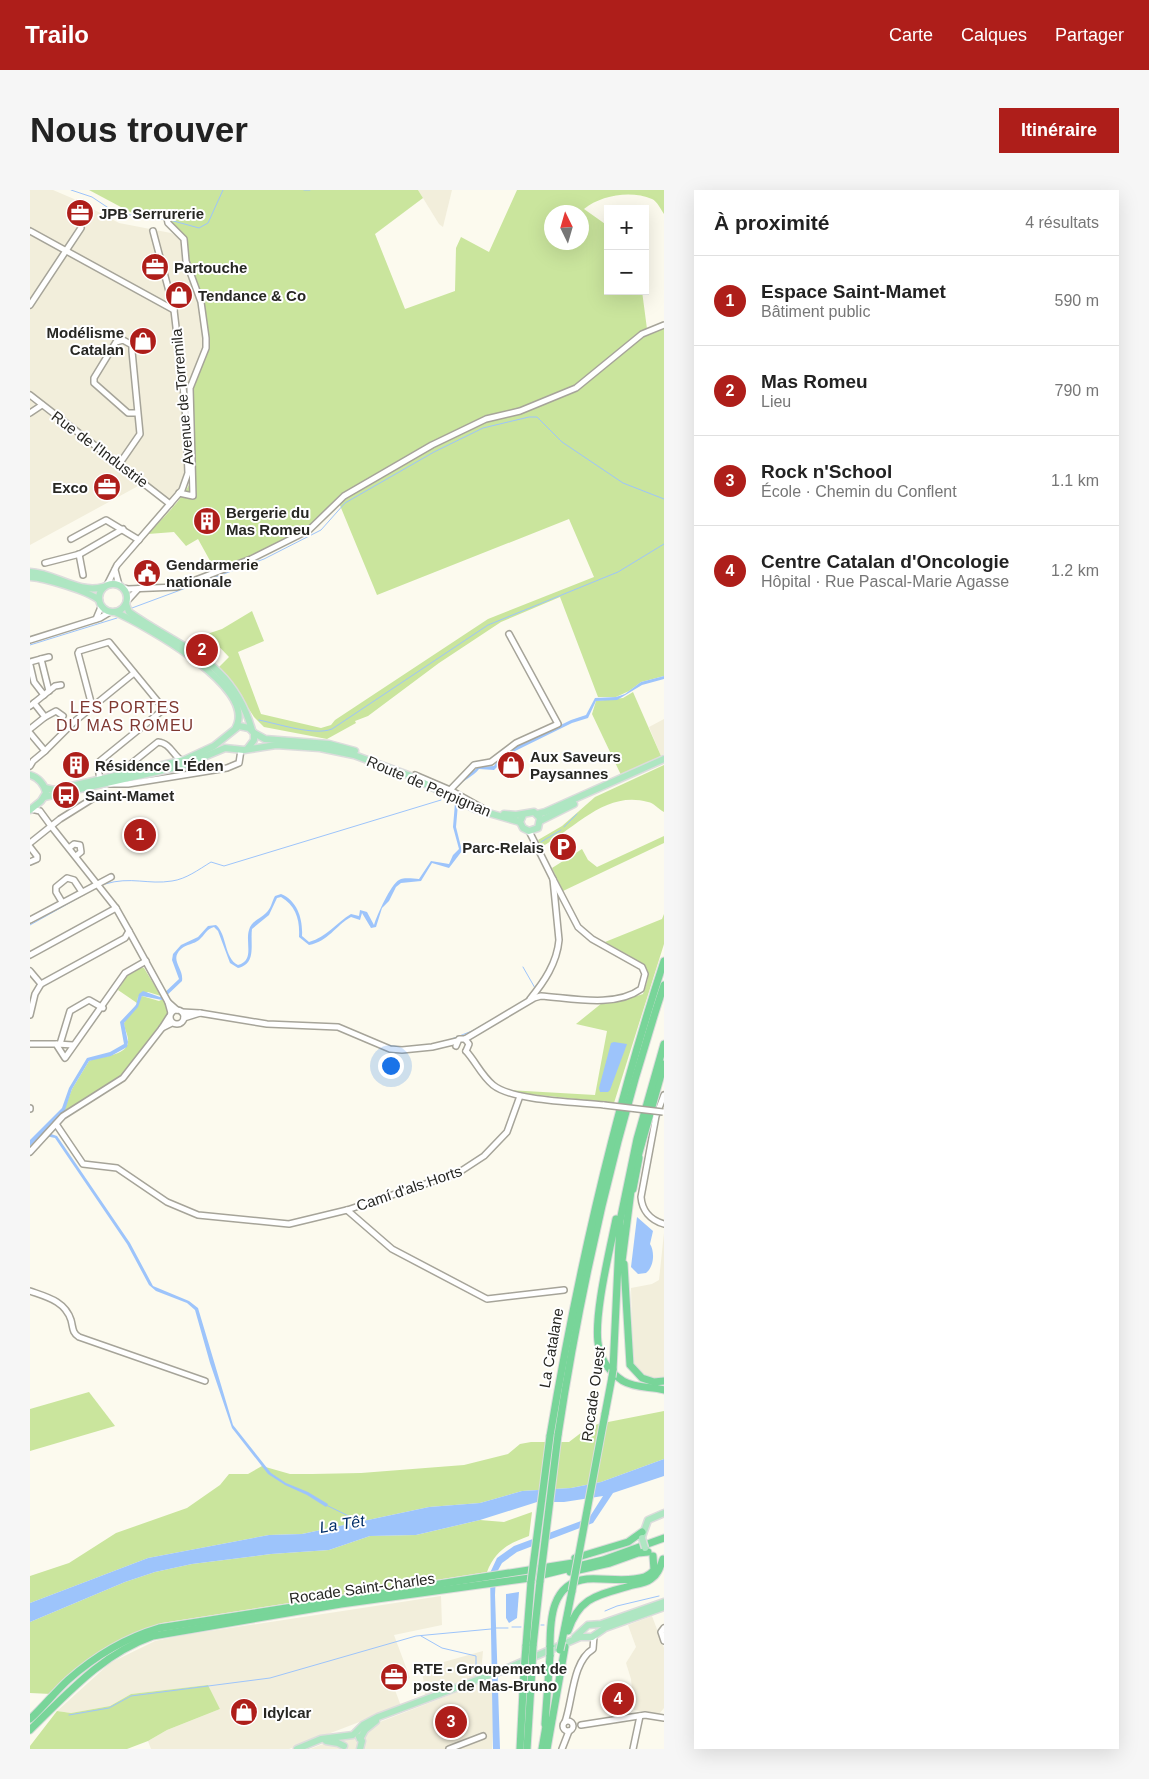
<!DOCTYPE html>
<html lang="fr">
<head>
<meta charset="utf-8">
<style>
	body { margin:0; font-family:Arial,sans-serif; background:#f6f6f6; color:#222 }
	.controls { position:absolute; right:15px; top:15px; display:grid; overflow:hidden; border-radius:0px; box-shadow:0 5px 20px #0002 }
	.controls button { width:45px; height:45px; display:grid; place-items:center; padding:0; border:0; border-bottom:1px solid #e0e0e0; background:#fff; color:#222; font:25px sans-serif }
	.compass { position:absolute; left:514px; top:15px; width:45px; height:45px; border-radius:50%; background:#fff; box-shadow:0 5px 20px #0002; rotate:355deg }
	.you { position:absolute; left:360px; top:875px; width:18px; height:18px; margin:-12px; border:4px solid #fff; border-radius:50%; background:#1a73e8; box-shadow:0 0 0 8px #1a73e833 }
	.badge { display:grid; place-items:center; width:32px; height:32px; border-radius:50%; background:#ae1e1a; color:#fff; font-size:16px; font-weight:700 }
	.pin { position:absolute; translate:-50% -50%; border:2px solid #fff; box-shadow:0 1px 5px #0006 }
	.list { margin:0; padding:0; list-style:none }
	h2 { display:flex; justify-content:space-between; align-items:center; height:65px; margin:0; padding:0 20px; font-size:21px }
	h2 small { font-size:16px; font-weight:400; color:#767676 }
	.list li { display:grid; grid-template-columns:32px 1fr auto; gap:15px; align-items:center; box-sizing:border-box; height:90px; padding:0 20px; border-top:1px solid #e0e0e0 }
	.list b { display:block; font-size:19px; white-space:nowrap }
	.list p { margin:0; font-size:16px; white-space:nowrap; color:#767676 }
	.list em { font-size:16px; font-style:normal; color:#767676 }
	.map { position:relative; flex:none; width:634px; height:1559px; overflow:hidden; border-radius:0px }
	header { display:flex; align-items:center; gap:30px; box-sizing:border-box; height:70px; padding:0 25px; background:#ae1e1a; color:#fff }
	header strong { font-size:24px }
	nav { display:flex; gap:28px; margin-inline-start:auto; font-size:18px }
	.intro { display:flex; align-items:center; justify-content:space-between; box-sizing:border-box; height:120px; padding:0 30px }
	h1 { margin:0; font-size:35px }
	.button { padding:12px 22px; border-radius:0px; background:#ae1e1a; color:#fff; font-size:18px; font-weight:700 }
	main { display:flex; gap:30px; padding:0 30px }
	aside { flex:1; background:#fff; border-radius:0px; box-shadow:0 5px 20px #0002 }
	.map>svg:first-child { display:block }
	.built { fill:#f2eedb }
	.green { fill:#cae59d; fill-rule:evenodd }
	.water { fill:#9dc4fb }
	.lines { fill:none; stroke-linecap:round; stroke-linejoin:round }
	.stream { stroke:#9dc4fb; stroke-width:1 }
	.minor-casing { stroke:#a6a499; stroke-width:8 }
	.major-casing { stroke:#dcdcdc; stroke-width:9 }
	.highway-casing { stroke:#dcdcdc; stroke-width:9 }
	.minor { stroke:#fff; stroke-width:5 }
	.major { stroke:#aee6c2; stroke-width:6 }
	.highway { stroke:#78d599; stroke-width:7 }
	.minor-bridge-casing { stroke:#a6a499; stroke-width:8; stroke-linecap:butt }
	.major-bridge-casing { stroke:#dcdcdc; stroke-width:9; stroke-linecap:butt }
	.highway-bridge-casing { stroke:#dcdcdc; stroke-width:9; stroke-linecap:butt }
	.minor-bridge { stroke:#fff; stroke-width:5 }
	.major-bridge { stroke:#aee6c2; stroke-width:6 }
	.highway-bridge { stroke:#78d599; stroke-width:7 }
	.labels { text-anchor:middle; dominant-baseline:central; stroke-width:4; stroke-linejoin:round; paint-order:stroke }
	.poi-label { font-size:15px; font-weight:bold; fill:#272723; stroke:#fff; text-anchor:start }
	.street-label { font-size:15px; fill:#272723; stroke:#fff }
	.neighbourhood-label { font-size:16px; letter-spacing:1px; fill:#7f3831; stroke:#fff }
	.water-label { font-size:16px; font-style:italic; fill:#002e68; stroke:#fff }
</style>
</head>
<body>
<header>
<strong>Trailo</strong>
<nav><a>Carte</a><a>Calques</a><a>Partager</a></nav>
</header>
<div class="intro"><h1>Nous trouver</h1><a class="button">Itinéraire</a></div>
<main>
<div class="map">
<svg width="634" height="1559" viewBox="0 0 634 1559">
	<rect width="100%" height="100%" fill="#fcfaee"/>
	<g class="built">
		<path d="M0 0H23L44 9 89 33 141 43 153 50 166 92 177 161 165 195 156 196 162 270 160 292 142 318 110 295 0 355Z"/>
		<path d="M388 0H422L413 37 409 34Z"/>
		<path d="M634 529V564L631 566 619 537Z"/>
		<path d="M634 1043V1188L632 1190 617 1188 608 1181 603 1172 601 1098 622 1094 629 1090Z"/>
		<path d="M411 1406 412 1435 364 1445 380 1488 375 1490 376 1496 365 1500 371 1516 259 1559H121L118 1551 137 1540 190 1519 178 1495 101 1504 80 1516 41 1523 27 1521 80 1473 125 1451 154 1445Z"/>
		<path d="M622 1426 634 1458V1518L629 1524 604 1520 601 1489 596 1473 606 1457 598 1435Z"/>
		<path d="M453 1461 451 1484 395 1506 392 1478Z"/>
		<path d="M466 1487 462 1559H280Z"/>
	</g>
	<g class="green">
		<path d="M59 0H388L393 8 345 44 375 119 425 101 426 58 431 47 459 62 487 0H634V24C631 20 627 11 622 9 601 0 571 5 554 19L578 36V101H612L617 139 545 196 490 219 455 227 401 253 313 304 277 338 220 366 184 378 168 349 156 356 144 342 118 344C131 330 152 310 160 293 167 275 157 217 155 196L165 195 177 161 172 108 159 79 156 53 139 32 138 26 104 24ZM522 22H552V52H522Z"/>
		<path d="M634 137V486L611 492 599 501 586 507H568L530 407 471 432 409 473 338 526 325 531 326 533 297 549 234 537 224 527 197 485 189 477 199 467 177 444 192 439 222 421 234 451 208 462 231 524 291 538 301 535 305 530 458 429 564 387 539 329 347 405 309 313 403 257 457 231 491 223 547 199 613 145Z"/>
		<path d="M603 502 631 566 591 585 562 524 566 511 593 508Z"/>
		<path d="M634 575V622C628 619 624 613 618 612 575 600 545 639 511 657L508 650 532 636 565 607Z"/>
		<path d="M634 646V653L533 701 522 678 552 659 558 670 567 677Z"/>
		<path d="M634 724V754L584 913 490 903 477 900 565 905 577 841 546 834 572 813 600 808 613 804C617 792 622 783 613 774L575 752 632 729Z"/>
		<path d="M111 777 114 778 131 806 118 802 108 807 107 813 88 800 97 786Z"/>
		<path d="M112 806 129 811 133 809 138 822 135 831 91 887 33 923 42 899 59 871C69 866 96 867 98 852 99 846 94 839 94 833Z"/>
		<path d="M59 1202 85 1236 0 1261V1219Z"/>
		<path d="M634 1221V1269L571 1292 541 1298 492 1301 450 1313 399 1317 272 1344 239 1345 118 1368 0 1413V1386L39 1373 86 1343 157 1318 190 1295 199 1284H218L232 1276 260 1284H282L331 1283 434 1275 478 1264 490 1254 501 1252H539L556 1239 568 1234Z"/>
		<path d="M502 1322 499 1346C479 1353 465 1361 457 1382L132 1433C83 1448 56 1469 21 1504L0 1503V1432L95 1392 125 1382 162 1374 241 1364 299 1360 340 1346 386 1345 450 1330 474 1332Z"/>
		<path d="M178 1495 190 1519 137 1540 118 1551 97 1559H0V1556L27 1521 41 1523 80 1516 101 1504Z"/>
	</g>
	<g class="water">
		<path d="M634 486V489L612 495 587 510 566 511 558 528 542 533 481 563 464 580 449 579C443 587 434 589 429 596L426 595C432 587 441 584 448 577L464 576 470 567 479 560 541 530 556 525 565 508 586 507 595 504 611 492Z"/>
		<path d="M425 613 428 614 426 637 432 661 419 678 402 673 391 691 371 693 366 697 359 711 352 718 346 737 341 738 332 723 330 730 321 727C305 736 299 751 279 755L269 747C270 730 266 716 251 707L247 708 239 725 222 739C220 754 227 774 208 778L200 773 188 741 184 737C176 739 175 745 169 750 164 754 157 754 151 759 139 770 154 778 152 791L132 810 112 806 108 817 94 833 98 852 97 857 81 866 59 871 42 899 35 920 15 942 27 946 100 1053 123 1096 159 1111 168 1118 203 1235 241 1283 256 1293 278 1302 298 1314 296 1317 277 1305 255 1295 238 1284 202 1238 180 1173 165 1120 157 1113 126 1101 119 1095 97 1054 25 948 11 945 0 956V950L32 918 39 898 57 868 80 862 94 854 90 832 106 815 109 804 113 801 130 807 149 789 142 770 143 764 151 755 168 747 178 736 186 735C197 744 194 768 208 775 225 770 215 753 219 740 221 731 230 729 236 723 241 719 242 711 245 706L251 704C268 711 273 730 272 746L279 752C297 747 306 733 321 724L329 726 330 720 337 722 344 735C347 725 361 694 369 690 375 687 383 689 389 689L401 671 419 674 423 665 429 659 423 637Z"/>
		<path d="M584 852 597 854 580 900 578 902H570L569 898 581 853Z"/>
		<path d="M607 1027 623 1041 620 1054C625 1062 624 1077 616 1083L608 1084 601 1077Z"/>
		<path d="M634 1269V1286L583 1303 563 1333 487 1362 472 1373 466 1384 465 1405 470 1559H463L460 1383 467 1368 484 1356 559 1328 573 1306 534 1312H507L450 1330 386 1345 340 1346 299 1360 241 1364 162 1374 125 1382 95 1392 0 1432V1413L118 1368 239 1345 272 1344 399 1317 450 1313 492 1301 541 1298 571 1292Z"/>
		<path d="M489 1402 487 1428 479 1433 476 1428V1404Z"/>
	</g>
	<g class="lines">
		<g class="stream">
			<path d="M41 0 62 7 86 23 136 30"/>
			<path d="M274 0H280"/>
			<path d="M140 30 169 38 178 33 193 0"/>
			<path d="M102 418 234 369 291 340 315 313 404 262 453 238 499 227H507L532 252 593 293 634 309"/>
			<path d="M0 455 87 428"/>
			<path d="M229 530C249 534 284 546 302 539L458 435 588 382 634 354"/>
			<path d="M534 637 547 624"/>
			<path d="M511 652 531 640"/>
			<path d="M75 694C101 686 118 695 142 691 156 689 168 680 181 672L194 676 411 610"/>
			<path d="M0 735 66 698"/>
			<path d="M493 777 505 798"/>
			<path d="M179 822 191 824"/>
			<path d="M282 833 305 835"/>
			<path d="M414 852 442 841 495 811"/>
			<path d="M296 1315 331 1332"/>
			<path d="M575 1421 587 1416 629 1406"/>
			<path d="M511 1435H514"/>
			<path d="M482 1437H491"/>
			<path d="M465 1438H478"/>
			<path d="M391 1446 412 1458 446 1466V1486"/>
			<path d="M451 1496 462 1498"/>
			<path d="M468 1499H486"/>
			<path d="M39 1525 79 1518 101 1506 240 1488 386 1446 461 1439"/>
		</g>
		<g class="minor-casing">
			<g id="minor">
				<path d="M137 28 138 33 154 49 156 71 171 112 176 148V158L160 198 163 306 149 303"/>
				<path d="M0 41 144 120"/>
				<path d="M0 115 51 38"/>
				<path d="M0 205 140 314"/>
				<path d="M0 223 12 215"/>
				<path d="M90 273 110 244 102 161V155L93 150 86 152 64 188V193L98 223H108"/>
				<path d="M41 349 76 330 109 350"/>
				<path d="M49 364 53 385"/>
				<path d="M15 373 50 364 93 339"/>
				<path d="M85 380 89 395"/>
				<path d="M77 395 87 375 152 300 158 283 155 214 144 120 123 41"/>
				<path d="M93 398 98 399 147 397 221 369 279 340 314 306 402 255 456 229 490 221 546 198 612 144 634 135"/>
				<path d="M97 411 108 399"/>
				<path d="M66 429 71 417"/>
				<path d="M0 450 70 428 80 422"/>
				<path d="M11 469 19 467"/>
				<path d="M0 472 11 469 19 501"/>
				<path d="M0 475 4 492 14 505"/>
				<path d="M4 513 25 496 31 495"/>
				<path d="M0 516 4 513 15 527 0 539"/>
				<path d="M62 516 48 463 49 461 79 452 134 519 70 571 68 577 70 590"/>
				<path d="M15 527 26 521 33 526"/>
				<path d="M0 543 15 561 3 571 0 576"/>
				<path d="M15 561 45 531 104 483"/>
				<path d="M99 582 102 573 128 552C140 553 143 565 151 570"/>
				<path d="M385 585 420 600 452 618"/>
				<path d="M80 594H98L197 578 209 573 211 560"/>
				<path d="M420 600 444 575 461 572 486 553 528 534 479 444"/>
				<path d="M499 641 523 689 529 750C527 773 514 792 500 809"/>
				<path d="M0 653 30 629 62 609"/>
				<path d="M0 657 7 666V669L0 672"/>
				<path d="M39 658 44 654 50 655 51 662 46 666"/>
				<path d="M32 712 26 702V697L37 688 44 690 52 702"/>
				<path d="M0 730 81 687"/>
				<path d="M99 741 138 812"/>
				<path d="M0 765 86 718"/>
				<path d="M0 781 11 794"/>
				<circle cx="147" cy="827" r="7"/>
				<path d="M152 822 170 823 154 828"/>
				<path d="M141 823 138 812 147 820"/>
				<path d="M170 823 237 834 308 837 360 859 372 860 402 857 427 851"/>
				<path d="M0 825 5 804 11 794 95 748 99 741 86 718 21 636 10 621 1 619"/>
				<path d="M139 827 132 838 142 833"/>
				<path d="M435 849 439 854 436 861"/>
				<path d="M0 854H26L35 868 95 783 116 771"/>
				<path d="M27 854 43 855"/>
				<path d="M30 854 40 821 59 810 73 818"/>
				<path d="M426 856 429 849H435L504 808 511 806C541 808 585 818 611 799L615 784 612 777 562 749 548 737 523 689"/>
				<path d="M436 861C446 872 451 885 463 895 483 911 546 912 574 915"/>
				<path d="M634 905 626 926 611 1007C612 1020 620 1030 634 1034"/>
				<path d="M0 918V919"/>
				<path d="M26 934 53 974 87 978 137 1012 168 1025 259 1034 317 1020 428 983 454 966 477 942 490 906"/>
				<path d="M0 962 33 926 93 888 132 838"/>
				<path d="M317 1020 362 1059 457 1109 534 1100"/>
				<path d="M0 1101C17 1107 35 1111 41 1130 43 1137 42 1143 49 1147L175 1191"/>
				<path d="M634 1438 631 1442 634 1451"/>
				<circle cx="538" cy="1536" r="5"/>
				<path d="M535 1532C543 1510 542 1472 563 1459L564 1446"/>
				<path d="M551 1535 615 1525 634 1528"/>
				<path d="M419 1559 453 1546"/>
				<path d="M532 1559 539 1541"/>
				<path d="M603 1559 610 1526"/>
			</g>
		</g>
		<g class="major-casing">
			<g id="major">
				<path d="M0 382C25 383 48 404 73 397"/>
				<path d="M0 387C15 388 58 401 69 410"/>
				<circle cx="83" cy="408" r="14"/>
				<path d="M96 414 99 422C153 460 202 470 222 540"/>
				<path d="M85 422C114 435 227 497 206 537"/>
				<path d="M224 543 235 549 299 554 325 561"/>
				<path d="M0 585C8 587 15 595 16 603L11 611 0 620"/>
				<path d="M15 598 24 600 154 570 184 556 209 536 219 538 224 543V550L218 558"/>
				<path d="M14 607 152 576 195 558 214 560 246 555 290 558 324 565 378 585 445 619 490 632"/>
				<path d="M474 624 486 625 504 622 510 628 508 638 499 641 493 638 490 632 493 625"/>
				<path d="M507 624 515 622 634 569"/>
				<path d="M510 631 544 614"/>
				<path d="M612 1347 618 1330 634 1323"/>
				<path d="M545 1447 558 1435 571 1434 634 1412"/>
				<path d="M329 1547 332 1551 330 1559"/>
				<path d="M330 1549 335 1540 346 1531"/>
				<path d="M296 1551 308 1553 314 1556"/>
				<path d="M267 1559 291 1549 323 1545 333 1535 348 1527 471 1481 550 1447H562L575 1438 634 1417"/>
			</g>
		</g>
		<g class="highway-casing">
			<g id="highway">
				<path d="M607 970 634 874"/>
				<path d="M603 999 609 968"/>
				<path d="M586 1029C580 1059 562 1131 569 1158 572 1172 581 1183 593 1191 607 1199 621 1196 634 1200"/>
				<path d="M594 1074 600 1175 612 1188 624 1192 634 1191"/>
				<path d="M591 1079 602 993"/>
				<path d="M583 1180 590 1031 607 949 634 854"/>
				<path d="M575 1224 582 1187"/>
				<path d="M528 1245C551 1093 586 941 634 795"/>
				<path d="M520 1246C547 1085 583 927 634 771"/>
				<path d="M545 1368 598 1352 612 1342"/>
				<path d="M540 1382 580 1373 608 1363 618 1362"/>
				<path d="M538 1441C550 1405 570 1405 603 1395 609 1394 616 1393 621 1389 628 1385 630 1377 633 1369"/>
				<path d="M532 1451 542 1401"/>
				<path d="M496 1456 501 1392"/>
				<path d="M503 1456 510 1391"/>
				<path d="M520 1457C520 1430 521 1393 557 1389 572 1388 588 1391 604 1389 613 1388 618 1387 624 1380L623 1366"/>
				<path d="M0 1529C13 1517 25 1502 38 1490 65 1466 95 1448 129 1438L543 1373"/>
				<path d="M515 1534 520 1465"/>
				<path d="M0 1540C38 1503 72 1464 123 1446L311 1414 500 1388 573 1370 634 1348"/>
				<path d="M490 1559 494 1481"/>
				<path d="M497 1559 502 1478"/>
				<path d="M512 1559 517 1530"/>
				<path d="M517 1559 535 1457"/>
			</g>
		</g>
		<use href="#minor" class="minor"/>
		<use href="#major" class="major"/>
		<use href="#highway" class="highway"/>
		<g class="minor-bridge-casing">
			<path id="minor-bridge" d="M574 915 633 922"/>
		</g>
		<g class="major-bridge-casing">
			<path id="major-bridge" d="M612 1348 615 1358"/>
		</g>
		<g class="highway-bridge-casing">
			<g id="highway-bridge">
				<path d="M582 1187 583 1180"/>
				<path d="M510 1391 528 1245"/>
				<path d="M501 1392 520 1246"/>
				<path d="M542 1401 575 1224"/>
				<path d="M530 1460 532 1451"/>
				<path d="M520 1465V1457"/>
				<path d="M502 1478 503 1456"/>
				<path d="M494 1481 496 1456"/>
			</g>
		</g>
		<use href="#minor-bridge" class="minor-bridge"/>
		<use href="#major-bridge" class="major-bridge"/>
		<use href="#highway-bridge" class="highway-bridge"/>
	</g>
	<defs>
		<g id="office-disc" transform="scale(1.4375)"><circle r="9.5" fill="#ae1e1a" stroke="#fff"/><path d="M-6-3h4V-5.5h4V-3h4V5H-6ZM-1-4.5V-3h2v-1.5ZM-6 0V1H6V0Z" fill="#fff"/></g>
		<g id="shop-disc" transform="scale(1.4375)"><circle r="9.5" fill="#ae1e1a" stroke="#fff"/><path d="M-5-2.5h2.3a2.7 3.5 0 0 1 5.4 0H5L5.5 6h-11ZM-1.5-2.5h3a1.5 2.3 0 0 0-3 0Z" fill="#fff"/></g>
		<g id="building-disc" transform="scale(1.4375)"><circle r="9.5" fill="#ae1e1a" stroke="#fff"/><path d="M-4-6H4V6H1V3H-1V6H-4ZM-2.5-4.3h1.7v1.8h-1.7ZM.8-4.3h1.7v1.8H.8ZM-2.5-1h1.7V.8h-1.7ZM.8-1h1.7V.8H.8Z" fill="#fff"/></g>
		<g id="civic-disc" transform="scale(1.4375)"><circle r="9.5" fill="#ae1e1a" stroke="#fff"/><path d="M-.6-6.5H3V-4.5H.6V-3L4-1V1h2V6H-6V1h2V-1L-.6-3ZM-1.2 2.5V6h2.4V2.5Z" fill="#fff"/></g>
		<g id="bus-disc" transform="scale(1.4375)"><circle r="9.5" fill="#ae1e1a" stroke="#fff"/><path d="M-5-6H5V4H4V6H2V4H-2V6H-4V4H-5ZM-3.5-4V0h7V-4ZM-3.5 1.2v1.5H-2V1.2ZM2 1.2v1.5H3.5V1.2Z" fill="#fff"/></g>
		<g id="parking-disc" transform="scale(1.4375)"><circle r="9.5" fill="#ae1e1a" stroke="#fff"/><path d="M-3.5-5.5H1a3.5 3.5 0 0 1 0 7H-1V5.5H-3.5ZM-1-3.4V-.6H.8a1.4 1.4 0 0 0 0-2.8Z" fill="#fff"/></g>
	</defs>
	<g fill-rule="evenodd">
		<use href="#office-disc" x="50" y="23"/>
		<use href="#office-disc" x="125" y="77"/>
		<use href="#shop-disc" x="149" y="105"/>
		<use href="#shop-disc" x="113" y="151"/>
		<use href="#office-disc" x="77" y="297"/>
		<use href="#building-disc" x="177" y="331"/>
		<use href="#civic-disc" x="117" y="383"/>
		<use href="#building-disc" x="46" y="575"/>
		<use href="#shop-disc" x="481" y="575"/>
		<use href="#bus-disc" x="36" y="605"/>
		<use href="#parking-disc" x="533" y="657"/>
		<use href="#office-disc" x="364" y="1487"/>
		<use href="#shop-disc" x="214" y="1522"/>
	</g>
	<g class="labels">
		<g class="poi-label">
			<text x="69" y="23">JPB Serrurerie</text>
			<text x="144" y="77">Partouche</text>
			<text x="168" y="105">Tendance &amp; Co</text>
			<text x="94" y="142" text-anchor="end">Modélisme<tspan x="94" dy="17">Catalan</tspan></text>
			<text x="58" y="297" text-anchor="end">Exco</text>
			<text x="196" y="322">Bergerie du<tspan x="196" dy="17">Mas Romeu</tspan></text>
			<text x="136" y="374">Gendarmerie<tspan x="136" dy="17">nationale</tspan></text>
			<text x="500" y="566">Aux Saveurs<tspan x="500" dy="17">Paysannes</tspan></text>
			<text x="65" y="575">Résidence L'Éden</text>
			<text x="55" y="605">Saint-Mamet</text>
			<text x="514" y="657" text-anchor="end">Parc-Relais</text>
			<text x="383" y="1478">RTE - Groupement de<tspan x="383" dy="17">poste de Mas-Bruno</tspan></text>
			<text x="233" y="1522">Idylcar</text>
		</g>
		<g class="street-label">
			<text transform="translate(152 207) rotate(-95)">Avenue de Torremila</text>
			<text transform="translate(70 259) rotate(37)">Rue de l'Industrie</text>
			<text transform="translate(399 596) rotate(23)">Route de Perpignan</text>
			<text transform="translate(379 998) rotate(-19)">Camí d'als Horts</text>
			<text transform="translate(521 1158) rotate(-80)">La Catalane</text>
			<text transform="translate(563 1204) rotate(-82)">Rocade Ouest</text>
			<text transform="translate(332 1398) rotate(-8)">Rocade Saint-Charles</text>
		</g>
		<g class="neighbourhood-label">
			<text x="95" y="517">LES PORTES<tspan x="95" dy="18">DU MAS ROMEU</tspan></text>
		</g>
		<g class="water-label">
			<text transform="translate(312 1334) rotate(-9)">La Têt</text>
		</g>
	</g>
</svg>
<div class="controls">
<button>+</button>
<button>−</button>
</div>
<svg class="compass" viewBox="-18 -18 36 36"><path d="M0-13l5 13h-10z" fill="#e53935"/><path d="M0 13l5-13h-10z" fill="#767676"/></svg>
<div class="you"></div>
<div class="pin badge" style="left:110px;top:645px">1</div>
<div class="pin badge" style="left:172px;top:460px">2</div>
<div class="pin badge" style="left:421px;top:1532px">3</div>
<div class="pin badge" style="left:588px;top:1509px">4</div>
</div>
<aside>
<h2>À proximité<small>4 résultats</small></h2>
<ul class="list">
<li><span class="badge">1</span><div><b>Espace Saint-Mamet</b><p>Bâtiment public</p></div><em>590 m</em></li>
<li><span class="badge">2</span><div><b>Mas Romeu</b><p>Lieu</p></div><em>790 m</em></li>
<li><span class="badge">3</span><div><b>Rock n'School</b><p>École · Chemin du Conflent</p></div><em>1.1 km</em></li>
<li><span class="badge">4</span><div><b>Centre Catalan d'Oncologie</b><p>Hôpital · Rue Pascal-Marie Agasse</p></div><em>1.2 km</em></li>
</ul>
</aside>
</main>
</body>
</html>
